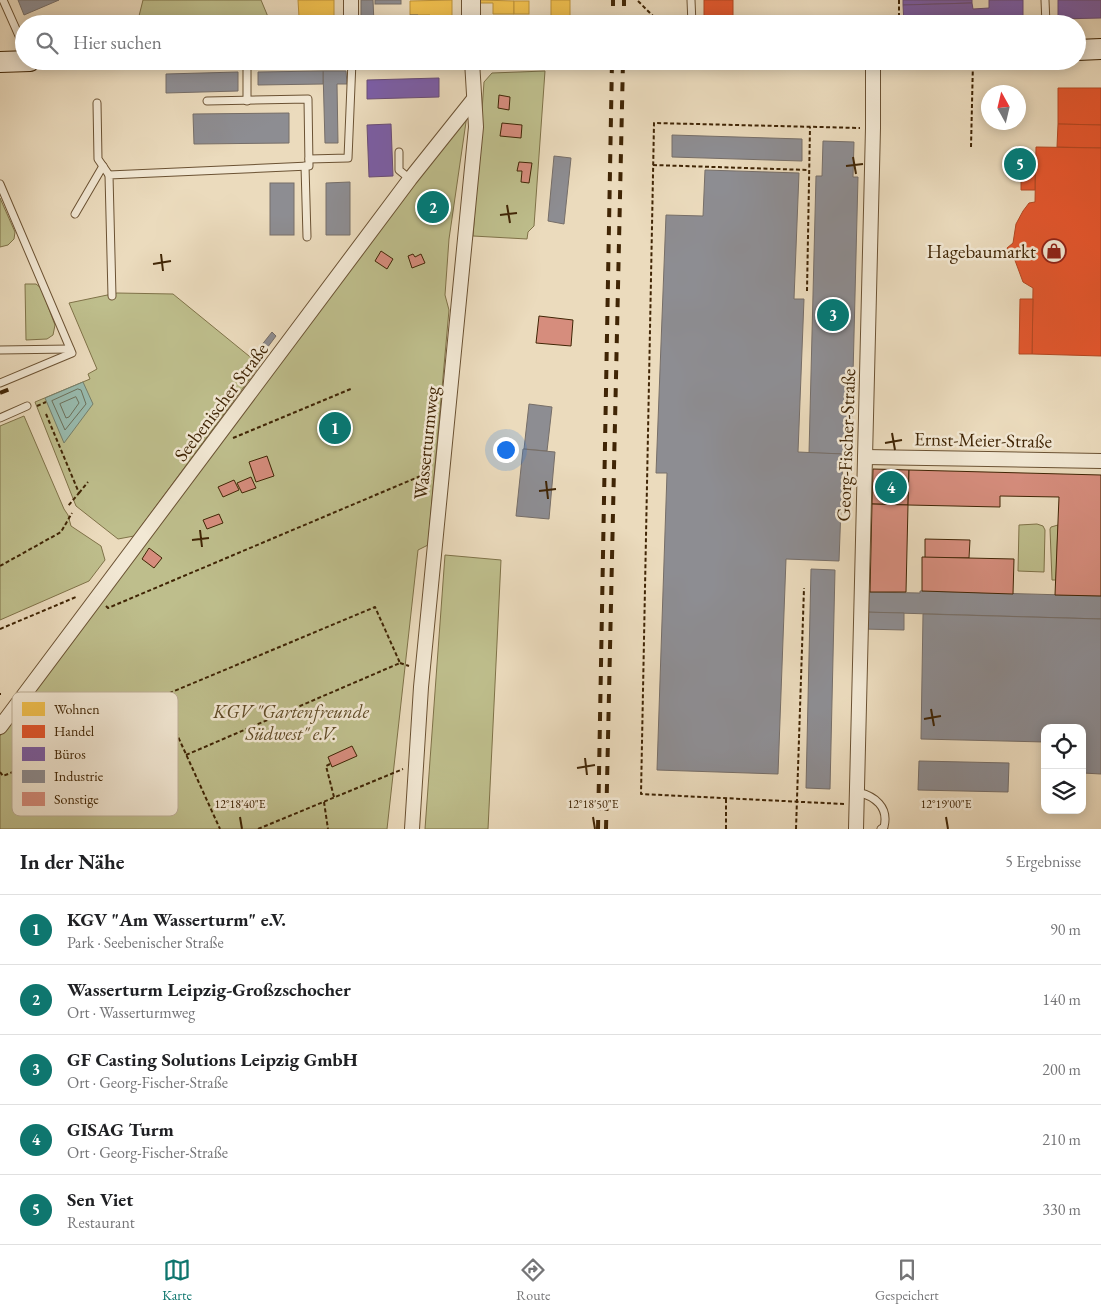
<!DOCTYPE html>
<html lang="de">
<head>
<meta charset="utf-8">
<style>
	body { margin:0; font-family:"EB Garamond",serif; background:#f6f6f6; color:#202124 }
	.controls { position:absolute; right:15px; bottom:15px; display:grid; overflow:hidden; border-radius:10px; box-shadow:0 2px 12px #0003 }
	.controls button { width:45px; height:45px; display:grid; place-items:center; padding:0; border:0; border-bottom:1px solid #e0e0e0; background:#fff; color:#202124; font:25px sans-serif }
	.compass { position:absolute; left:981px; top:85px; width:45px; height:45px; border-radius:50%; background:#fff; box-shadow:0 2px 12px #0003; rotate:352deg }
	.you { position:absolute; left:505px; top:449px; width:18px; height:18px; margin:-12px; border:4px solid #fff; border-radius:50%; background:#1a73e8; box-shadow:0 0 0 8px #1a73e833 }
	.badge { display:grid; place-items:center; width:32px; height:32px; border-radius:50%; background:#0f766e; color:#fff; font-size:16px; font-weight:700 }
	.pin { position:absolute; translate:-50% -50%; border:2px solid #fff; box-shadow:0 1px 5px #0006 }
	.list { margin:0; padding:0; list-style:none }
	h2 { display:flex; justify-content:space-between; align-items:center; height:65px; margin:0; padding:0 20px; font-size:21px }
	h2 small { font-size:16px; font-weight:400; color:#757577 }
	.list li { display:grid; grid-template-columns:32px 1fr auto; gap:15px; align-items:center; box-sizing:border-box; height:70px; padding:0 20px; border-top:1px solid #e0e0e0 }
	.list b { display:block; font-size:19px; white-space:nowrap }
	.list p { margin:0; font-size:16px; white-space:nowrap; color:#757577 }
	.list em { font-size:16px; font-style:normal; color:#757577 }
	.icon { flex:none; width:28px; height:28px; fill:none; stroke:currentColor; stroke-width:2; stroke-linecap:round; stroke-linejoin:round }
	.map { position:relative; flex:none; width:1101px; height:829px; overflow:hidden }
	.search { position:absolute; background:#fff; box-shadow:0 2px 12px #0003; left:15px; right:15px; top:15px; height:55px; display:flex; align-items:center; gap:12px; box-sizing:border-box; padding:0 18px; border-radius:28px; color:#757577; font-size:19px }
	.sheet { height:415px; background:#fff }
	nav { display:flex; justify-content:space-around; align-items:center; box-sizing:border-box; height:70px; border-top:1px solid #e0e0e0; background:#fff; font-size:14px; color:#757577 }
	nav a { display:grid; justify-items:center; gap:2px }
	nav .on { color:#0f766e }
	.map>svg:first-child { display:block }
	.green { fill:#bebe8c; stroke:#7f7248 }
	.water { fill:#98bbaf; stroke:#757f6b }
	.homes { fill:#f2c14e; stroke:#bd9238 }
	.shops { fill:#e4572e; stroke:#b34822 }
	.offices { fill:#7b5ea7; stroke:#694d76 }
	.industry { fill:#8d8d92; stroke:#766e68 }
	.lines { fill:none; stroke-linecap:round; stroke-linejoin:round }
	.shore { stroke:#6c705a; stroke-width:1 }
	.building { fill:#d68d7d; stroke:#402505 }
	.service-casing { stroke:#6b5233; stroke-width:9 }
	.minor-casing { stroke:#6b5233; stroke-width:16 }
	.tertiary-casing { stroke:#6b5233; stroke-width:20 }
	.secondary-casing { stroke:#402505; stroke-width:22 }
	.path { stroke:#402505; stroke-width:2; stroke-dasharray:4 2.5; stroke-linecap:butt }
	.service { stroke:#f2e8d4; stroke-width:7 }
	.minor { stroke:#f2e8d4; stroke-width:14 }
	.tertiary { stroke:#f2e8d4; stroke-width:18 }
	.secondary { stroke:#f2e8d4; stroke-width:20 }
	.rail { stroke:#402505; stroke-width:4; stroke-dasharray:9 9; stroke-linecap:butt }
	.ticks { fill:none; stroke:#402505; stroke-width:2 }
	.labels { text-anchor:middle; dominant-baseline:central; stroke-width:5; stroke-linejoin:round; paint-order:stroke }
	.poi-label { font-size:19px; fill:#402505; stroke:#f2e8d4; text-anchor:end }
	.street-label { font-size:19px; fill:#402505; stroke:#f2e8d4 }
	.park-label { font-size:19px; font-style:italic; fill:#604b27; stroke:#f2e8d4 }
	.key { fill:#f2e8d4; stroke:#bdae96; stroke-width:1 }
	.key-label { font-size:14px; fill:#402505 }
	.ticks-label { font-size:12px; text-anchor:middle; fill:#402505; stroke:#f2e8d4; stroke-width:5; stroke-linejoin:round; paint-order:stroke }
</style>
</head>
<body>
<div class="map">
<svg width="1101" height="829" viewBox="0 0 1101 829">
	<rect width="100%" height="100%" fill="#ebdbbd"/>
	<filter id="stains"><feTurbulence type="fractalNoise" baseFrequency=".004" numOctaves="4"/><feColorMatrix values="0 0 0 0 .2 0 0 0 0 .09 0 0 0 0 .02 0 0 0 .5 -.17"/></filter>
	<radialGradient id="worn" r=".72"><stop offset=".6" stop-color="#630" stop-opacity="0"/><stop offset="1" stop-color="#630" stop-opacity=".3"/></radialGradient>
	<g class="green">
		<path d="M143 0H261L271 24H137Z"/>
		<path d="M545 71 534 226 528 232 527 239 473 236 484 82 492 73Z"/>
		<path d="M467 115 449 239 445 295 449 310 428 545 418 550 387 829H0V736Z"/>
		<path d="M0 198 15 232 14 239 8 245 0 247Z"/>
		<path d="M25 284H36L41 288 55 325 53 335 47 339 26 340Z"/>
		<path d="M117 293 173 294 260 365 134 536 118 539 76 506 35 402 90 379 88 374 97 369 69 303Z"/>
		<path d="M24 416 64 509 68 515 71 526 101 546 105 560 89 581 0 620V426Z"/>
		<path d="M1037 524 1043 526 1045 530 1044 572 1018 571 1019 525Z"/>
		<path d="M1058 525 1056 580H1052L1050 529 1051 527Z"/>
		<path d="M445 555 501 560 488 829H425Z"/>
	</g>
	<path class="water" d="M83 382 93 404 64 443 45 398Z"/>
	<g class="homes">
		<path d="M298 0H334V17H299Z"/>
		<path d="M452 0V23H430V15H410V1Z"/>
		<path d="M480 0 514 1V14H493V3H480Z"/>
		<rect x="551" y="0" width="19" height="24"/>
		<rect x="514" y="1" width="15" height="13"/>
	</g>
	<g class="shops">
		<rect x="704" y="0" width="29" height="16"/>
		<path d="M1058 88H1101V125L1058 124Z"/>
		<path d="M1058 124 1101 125V148L1057 147Z"/>
		<path d="M1036 147 1101 148V356L1032 354 1033 288 1023 282 1013 255 1009 253 1007 248 1013 243 1016 224 1023 211 1029 203 1035 202Z"/>
		<path d="M1015 157 1029 158 1028 166H1015Z"/>
		<path d="M1021 171 1035 172V190H1021Z"/>
		<path d="M1020 299H1033L1032 354H1019Z"/>
	</g>
	<g class="offices">
		<path d="M903 0H972V3L903 5Z"/>
		<path d="M989 0H1023V24H904L903 5 972 3 973 9 989 8Z"/>
		<path d="M1058 0H1101V18L1058 19Z"/>
		<path d="M439 78V97L367 99V80Z"/>
		<path d="M391 124 393 176 369 177 367 125Z"/>
	</g>
	<g class="industry">
		<path d="M18 0H59L24 15Z"/>
		<path d="M361 0H373L374 24H361Z"/>
		<rect x="375" y="0" width="26" height="4"/>
		<path d="M410 15H418L422 24H410Z"/>
		<rect x="398" y="18" width="12" height="6"/>
		<path d="M323 71H346L347 84H337L338 143H325Z"/>
		<path d="M323 71V84L258 85V72Z"/>
		<path d="M238 72V91L166 93V74Z"/>
		<path d="M289 113V143L194 144 193 114Z"/>
		<path d="M672 135 802 139V161L672 157Z"/>
		<path d="M823 141 854 142 853 177H858L851 454 809 453 816 176H822Z"/>
		<path d="M554 156 571 158 564 224 548 221Z"/>
		<path d="M705 170 799 173 794 299H804L798 452 843 454 839 561 786 559 778 774 657 770 667 473H656L666 215 703 216Z"/>
		<path d="M350 182V235H326V183Z"/>
		<rect x="270" y="183" width="24" height="52"/>
		<path d="M272 332 276 336 258 360 253 356Z"/>
		<path d="M529 404 552 407 547 451 524 449Z"/>
		<path d="M523 449 555 452 549 519 516 516Z"/>
		<path d="M811 569 835 570 830 789 806 788Z"/>
		<path d="M920 591 1101 596V619L863 612 865 592 920 593Z"/>
		<path d="M863 612 904 613V630L863 629Z"/>
		<path d="M923 614 1101 619V774L1083 773 1082 728H1045V742L921 739Z"/>
		<path d="M919 761 1009 763 1008 792 918 790Z"/>
	</g>
	<g class="lines">
		<g class="shore">
			<path d="M78 389 81 390 86 404 65 430 52 401Z"/>
			<path d="M76 397 79 403 69 417 66 418 60 404Z"/>
		</g>
	</g>
	<g class="building">
		<path d="M499 95 510 97 509 110 498 108Z"/>
		<path d="M502 123 522 125 521 138 500 136Z"/>
		<path d="M519 162 532 163 529 183 521 182 522 171H517Z"/>
		<circle cx="433" cy="207" r="12"/>
		<path d="M381 251 393 259 387 269 375 261Z"/>
		<path d="M413 254 415 257 421 254 425 263 412 268 408 256Z"/>
		<path d="M539 316 573 320 571 346 536 343Z"/>
		<path d="M267 456 274 476 256 482 249 462Z"/>
		<path d="M873 469 909 470 908 505 872 504Z"/>
		<path d="M909 470 1101 475V596L1055 595 1059 497 1000 496V507L908 505Z"/>
		<path d="M251 477 256 488 242 493 237 483Z"/>
		<path d="M234 480 239 490 223 497 218 487Z"/>
		<path d="M872 504 908 505 906 592H870Z"/>
		<path d="M219 514 223 523 207 529 203 520Z"/>
		<path d="M925 539 970 540 969 558H925Z"/>
		<path d="M149 548 162 558 154 568 142 559Z"/>
		<path d="M922 557 1014 559 1013 594 922 591Z"/>
		<path d="M352 746 357 756 332 767 328 757Z"/>
	</g>
	<g class="lines">
		<g class="service-casing">
			<g id="service">
				<path d="M3 0 24 47"/>
				<path d="M691 0 692 24"/>
				<path d="M1045 0 1046 24"/>
				<path d="M247 61V101"/>
				<path d="M97 103 98 159 109 175"/>
				<path d="M399 152V170L410 179"/>
				<path d="M309 159 348 158 352 61"/>
				<path d="M305 166 307 237"/>
				<path d="M0 184 72 353 0 383"/>
				<path d="M75 214 103 166"/>
				<path d="M112 296 109 175 309 166 308 99 207 101"/>
				<path d="M0 350 70 349"/>
				<path d="M0 418 27 406"/>
				<path d="M857 792C875 796 889 807 884 827L881 829"/>
			</g>
		</g>
		<g class="minor-casing">
			<g id="minor">
				<path d="M351 0V24"/>
				<path d="M865 457 1101 461"/>
				<path d="M0 727 410 179 473 100"/>
				<path d="M412 829 421 687 476 127 472 61"/>
				<path d="M856 829 873 128V61"/>
			</g>
		</g>
		<g class="tertiary-casing">
			<path id="tertiary" d="M471 0V24"/>
		</g>
		<g class="secondary-casing">
			<g id="secondary">
				<path d="M1077 50 1101 49"/>
				<path d="M0 62 30 61"/>
			</g>
		</g>
		<g class="path">
			<path d="M899 0V24"/>
			<path d="M638 1 661 24"/>
			<path d="M971 147 973 61"/>
			<path d="M653 165 808 170"/>
			<path d="M807 291 810 127"/>
			<path d="M37 406 46 402"/>
			<path d="M46 414 79 493 68 506"/>
			<path d="M233 438 353 388"/>
			<path d="M79 493 88 482"/>
			<path d="M0 566 61 532 72 513"/>
			<path d="M106 606 108 608 430 472"/>
			<path d="M0 629 76 597"/>
			<path d="M400 663 409 666"/>
			<path d="M0 694H1"/>
			<path d="M186 755 400 663 375 607 160 697 220 829"/>
			<path d="M330 764 326 766 334 797"/>
			<path d="M0 772 3 776 100 737"/>
			<path d="M324 802 328 829"/>
			<path d="M844 804 641 794 654 123 860 128"/>
			<path d="M258 829 403 769"/>
			<path d="M726 829V797"/>
			<path d="M796 829 804 588"/>
		</g>
		<use href="#service" class="service"/>
		<use href="#minor" class="minor"/>
		<use href="#tertiary" class="tertiary"/>
		<use href="#secondary" class="secondary"/>
		<g class="rail">
			<path d="M613 24V0"/>
			<path d="M624 24V0"/>
			<path d="M0 393 12 388"/>
			<path d="M598 829 612 61"/>
			<path d="M606 829 623 61"/>
		</g>
	</g>
	<path class="ticks" d="M853 157 856 174M846 166 863 164M507 205 510 223M500 215 517 213M161 254 163 271M153 264 171 261M892 433 895 450M885 443 902 440M546 481 548 499M539 491 556 489M200 530 202 547M192 540 209 538M931 709 934 726M924 719 941 716M585 758 587 775M577 768 595 765M240 817 242 829M593 817 595 829M946 817 948 829"/>
	<defs>
		<g id="shop-ring" transform="scale(1.25)"><circle r="9.5" fill="#f2e8d4" stroke="#8f2418" stroke-width="1.5"/><path d="M-5-2.5h2.3a2.7 3.5 0 0 1 5.4 0H5L5.5 6h-11ZM-1.5-2.5h3a1.5 2.3 0 0 0-3 0Z" fill="#8f2418"/></g>
	</defs>
	<g fill-rule="evenodd">
		<use href="#shop-ring" x="1054" y="251"/>
	</g>
	<g class="labels">
		<g class="poi-label">
			<text x="1036" y="251">Hagebaumarkt</text>
		</g>
		<g class="street-label">
			<text transform="translate(221 402) rotate(-53)">Seebenischer Straße</text>
			<text transform="translate(983 440) rotate(1)">Ernst-Meier-Straße</text>
			<text transform="translate(426 443) rotate(-84)">Wasserturmweg</text>
			<text transform="translate(846 445) rotate(-88)">Georg-Fischer-Straße</text>
		</g>
		<g class="park-label">
			<text x="291" y="711">KGV "Gartenfreunde<tspan x="291" dy="22">Südwest" e.V.</tspan></text>
		</g>
	</g>
	<rect x="12" y="692" width="166" height="124" rx="8" class="key"/>
	<rect x="22" y="702" width="23" height="14" fill="#f2c14e"/>
	<rect x="22" y="725" width="23" height="13" fill="#e4572e"/>
	<rect x="22" y="747" width="23" height="14" fill="#7b5ea7"/>
	<rect x="22" y="770" width="23" height="13" fill="#8d8d92"/>
	<rect x="22" y="792" width="23" height="14" fill="#d68d7d"/>
	<g class="key-label">
		<text x="54" y="714">Wohnen</text>
		<text x="54" y="736">Handel</text>
		<text x="54" y="759">Büros</text>
		<text x="54" y="781">Industrie</text>
		<text x="54" y="804">Sonstige</text>
	</g>
	<g class="ticks-label">
		<text x="240" y="808">12°18'40"E</text>
		<text x="593" y="808">12°18'50"E</text>
		<text x="946" y="808">12°19'00"E</text>
	</g>
	<rect width="100%" height="100%" filter="url(#stains)"/>
	<rect width="100%" height="100%" fill="url(#worn)"/>
</svg>
<div class="controls">
<button><svg class="icon" aria-label="locate" viewBox="0 0 24 24"><circle cx="12" cy="12" r="6"/><path d="M12 2v4M12 18v4M2 12h4M18 12h4"/></svg></button>
<button><svg class="icon" aria-label="layers" viewBox="0 0 24 24"><path d="M12 4l9 5-9 5-9-5zM3 14l9 5 9-5"/></svg></button>
</div>
<svg class="compass" viewBox="-18 -18 36 36"><path d="M0-13l5 13h-10z" fill="#e53935"/><path d="M0 13l5-13h-10z" fill="#757577"/></svg>
<div class="you"></div>
<div class="pin badge" style="left:335px;top:428px">1</div>
<div class="pin badge" style="left:433px;top:207px">2</div>
<div class="pin badge" style="left:833px;top:315px">3</div>
<div class="pin badge" style="left:891px;top:487px">4</div>
<div class="pin badge" style="left:1020px;top:164px">5</div>
<div class="search"><svg class="icon" aria-label="search" viewBox="0 0 24 24"><circle cx="10" cy="10" r="6"/><path d="M15 15l6 6"/></svg>Hier suchen</div>
</div>
<section class="sheet">
<h2>In der Nähe<small>5 Ergebnisse</small></h2>
<ul class="list">
<li><span class="badge">1</span><div><b>KGV &quot;Am Wasserturm&quot; e.V.</b><p>Park · Seebenischer Straße</p></div><em>90 m</em></li>
<li><span class="badge">2</span><div><b>Wasserturm Leipzig-Großzschocher</b><p>Ort · Wasserturmweg</p></div><em>140 m</em></li>
<li><span class="badge">3</span><div><b>GF Casting Solutions Leipzig GmbH</b><p>Ort · Georg-Fischer-Straße</p></div><em>200 m</em></li>
<li><span class="badge">4</span><div><b>GISAG Turm</b><p>Ort · Georg-Fischer-Straße</p></div><em>210 m</em></li>
<li><span class="badge">5</span><div><b>Sen Viet</b><p>Restaurant</p></div><em>330 m</em></li>
</ul>
</section>
<nav>
<a class="on"><svg class="icon" aria-label="map" viewBox="0 0 24 24"><path d="M3 6l6-2 6 2 6-2v14l-6 2-6-2-6 2zM9 4v14M15 6v14"/></svg>Karte</a>
<a><svg class="icon" aria-label="directions" viewBox="0 0 24 24"><path d="M12 3l9 9-9 9-9-9zM9 14v-3h6M13 9l2 2-2 2"/></svg>Route</a>
<a><svg class="icon" aria-label="saved" viewBox="0 0 24 24"><path d="M7 4h10v16l-5-4-5 4z"/></svg>Gespeichert</a>
</nav>
</body>
</html>
